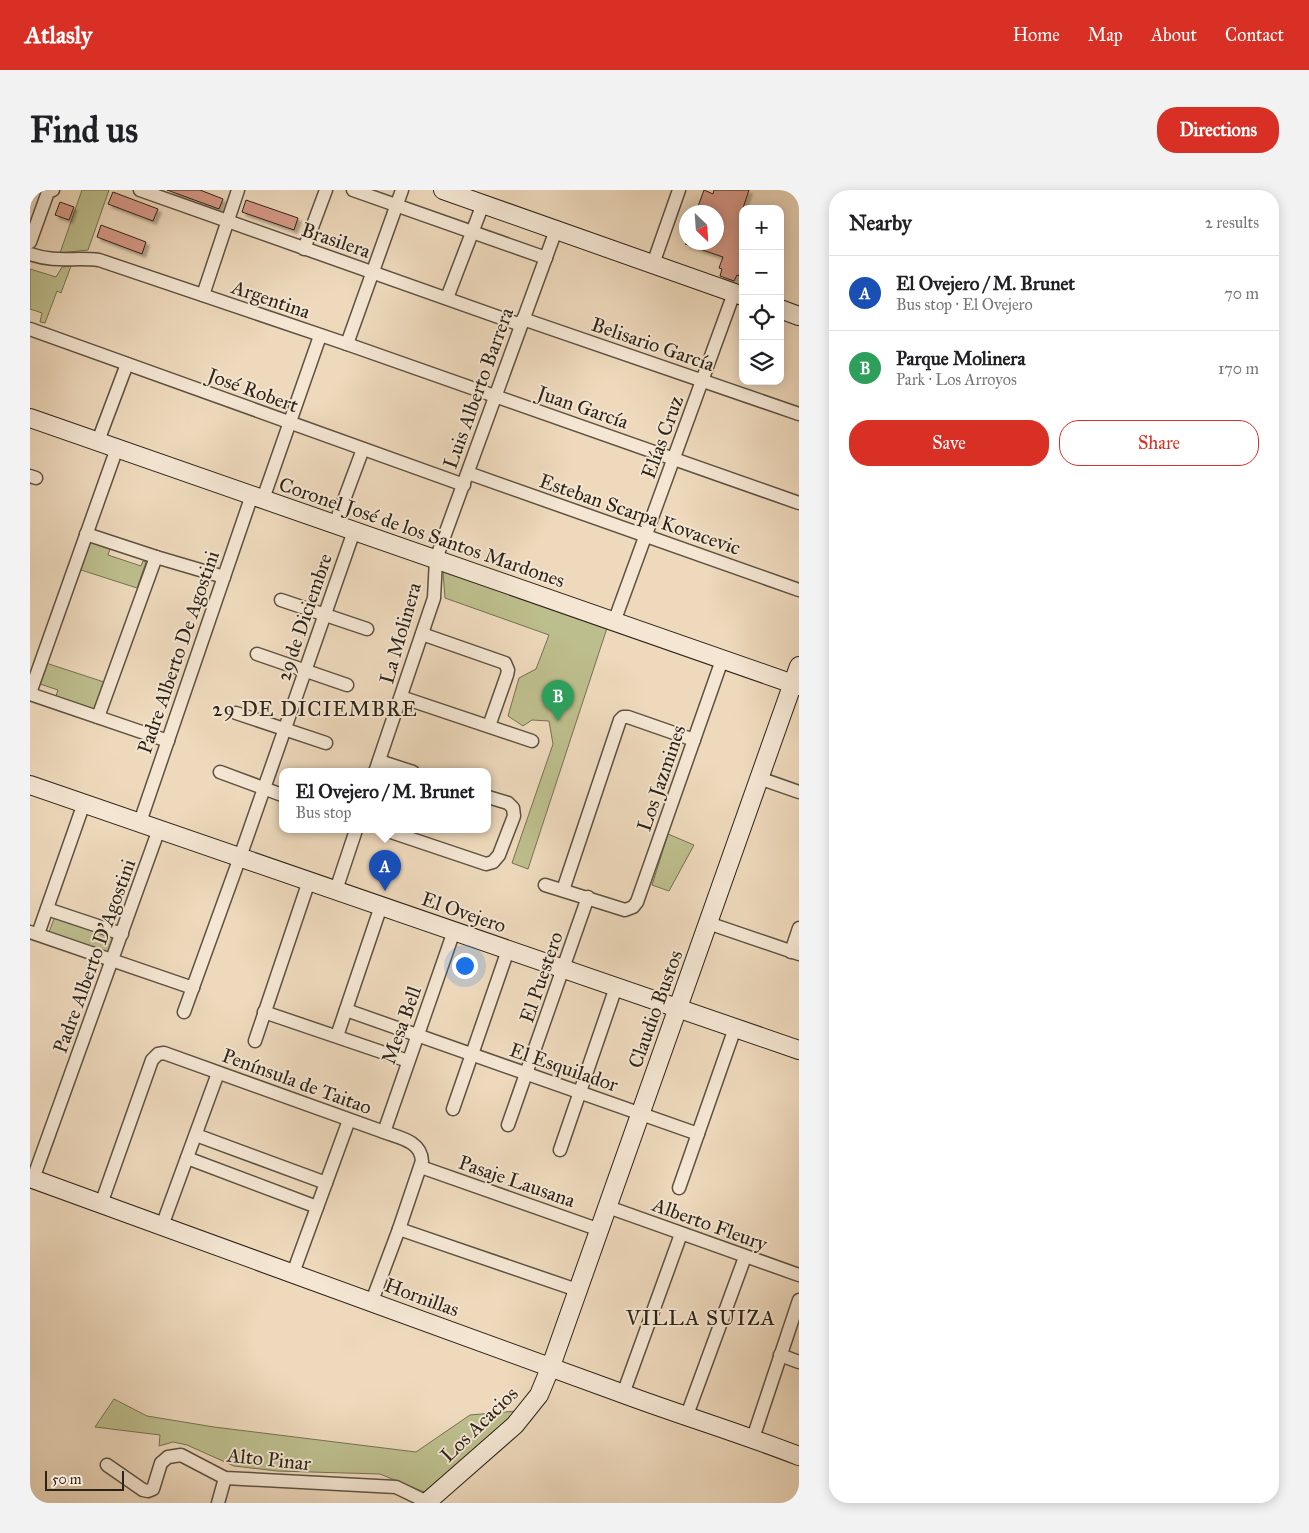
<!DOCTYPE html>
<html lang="en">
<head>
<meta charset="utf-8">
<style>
	body { margin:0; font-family:"IM FELL Great Primer",serif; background:#f2f2f2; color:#202124 }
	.controls { position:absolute; right:15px; top:15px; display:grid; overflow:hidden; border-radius:10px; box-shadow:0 2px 12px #0003 }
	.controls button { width:45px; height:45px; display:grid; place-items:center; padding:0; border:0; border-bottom:1px solid #e0e0e0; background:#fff; color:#202124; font:25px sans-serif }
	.compass { position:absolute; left:649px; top:15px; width:45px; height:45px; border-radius:50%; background:#fff; box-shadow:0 2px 12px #0003; rotate:155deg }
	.scale { position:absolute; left:15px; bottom:12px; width:79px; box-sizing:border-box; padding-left:5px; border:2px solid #2d2418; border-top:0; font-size:14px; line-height:18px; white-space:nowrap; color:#2d2418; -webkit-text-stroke:4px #f4e6d3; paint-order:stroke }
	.you { position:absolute; left:434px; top:775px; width:18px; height:18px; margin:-12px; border:4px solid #fff; border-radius:50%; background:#1a73e8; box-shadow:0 0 0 8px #1a73e833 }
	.badge { display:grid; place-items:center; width:32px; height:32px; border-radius:50%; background:#d93025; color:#fff; font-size:16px; font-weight:700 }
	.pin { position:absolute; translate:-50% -41px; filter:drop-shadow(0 1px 2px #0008) }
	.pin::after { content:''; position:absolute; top:26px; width:18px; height:15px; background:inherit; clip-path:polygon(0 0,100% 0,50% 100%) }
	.popup { position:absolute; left:249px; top:578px; width:212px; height:65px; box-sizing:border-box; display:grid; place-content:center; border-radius:10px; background:#fff; filter:drop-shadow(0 1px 4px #0005); font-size:16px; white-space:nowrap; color:#757577 }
	.popup b { font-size:19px; color:#202124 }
	.popup::after { content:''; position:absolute; left:50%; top:100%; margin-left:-10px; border:10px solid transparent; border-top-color:#fff }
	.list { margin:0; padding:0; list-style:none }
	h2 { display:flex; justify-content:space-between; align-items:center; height:65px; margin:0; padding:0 20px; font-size:21px }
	h2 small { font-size:16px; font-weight:400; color:#757577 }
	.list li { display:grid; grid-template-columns:32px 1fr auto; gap:15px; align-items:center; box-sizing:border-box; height:75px; padding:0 20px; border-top:1px solid #e0e0e0 }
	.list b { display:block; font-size:19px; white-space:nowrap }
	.list p { margin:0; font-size:16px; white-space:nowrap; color:#757577 }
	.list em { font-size:16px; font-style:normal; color:#757577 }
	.actions { display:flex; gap:10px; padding:15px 20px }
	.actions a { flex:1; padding:11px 0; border:1px solid #d93025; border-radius:20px; text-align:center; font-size:18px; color:#d93025 }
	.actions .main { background:#d93025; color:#fff }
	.icon { flex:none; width:28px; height:28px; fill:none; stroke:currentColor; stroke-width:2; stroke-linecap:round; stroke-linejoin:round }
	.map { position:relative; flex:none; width:769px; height:1313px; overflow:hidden; border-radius:20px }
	header { display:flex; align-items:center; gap:30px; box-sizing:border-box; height:70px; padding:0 25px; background:#d93025; color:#fff }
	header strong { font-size:24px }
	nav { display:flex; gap:28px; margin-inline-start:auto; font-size:18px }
	.intro { display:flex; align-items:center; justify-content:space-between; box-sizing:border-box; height:120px; padding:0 30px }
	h1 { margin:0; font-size:35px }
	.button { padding:12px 22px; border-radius:20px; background:#d93025; color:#fff; font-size:18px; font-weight:700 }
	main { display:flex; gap:30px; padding:0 30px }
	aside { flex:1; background:#fff; border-radius:20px; box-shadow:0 2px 12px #0003 }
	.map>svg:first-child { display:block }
	.green { fill:#bdbe8d; stroke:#757152 }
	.building { fill:#d79988; stroke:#2d2418; filter:url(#shadow) }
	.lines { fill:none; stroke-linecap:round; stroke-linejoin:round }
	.street-casing { stroke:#5d5141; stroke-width:15 }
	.secondary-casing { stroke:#2d2418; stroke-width:20 }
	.street { stroke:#f4e6d3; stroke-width:12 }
	.secondary { stroke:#f4e6d3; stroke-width:18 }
	.labels { text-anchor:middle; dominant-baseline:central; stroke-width:4; stroke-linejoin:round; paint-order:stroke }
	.street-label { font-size:20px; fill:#2d2418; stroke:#f4e6d3 }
	.neighbourhood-label { font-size:21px; letter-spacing:1px; fill:#2d2418; stroke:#f4e6d3 }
</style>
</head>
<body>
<header>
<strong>Atlasly</strong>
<nav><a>Home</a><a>Map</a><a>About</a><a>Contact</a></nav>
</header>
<div class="intro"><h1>Find us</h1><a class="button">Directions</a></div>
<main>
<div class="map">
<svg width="769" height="1313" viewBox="0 0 769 1313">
	<defs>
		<filter id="shadow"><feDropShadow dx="3.5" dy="3.5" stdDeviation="1" flood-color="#0004"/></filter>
	</defs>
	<rect width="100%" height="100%" fill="#eed9bc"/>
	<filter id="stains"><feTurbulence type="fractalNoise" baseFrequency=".004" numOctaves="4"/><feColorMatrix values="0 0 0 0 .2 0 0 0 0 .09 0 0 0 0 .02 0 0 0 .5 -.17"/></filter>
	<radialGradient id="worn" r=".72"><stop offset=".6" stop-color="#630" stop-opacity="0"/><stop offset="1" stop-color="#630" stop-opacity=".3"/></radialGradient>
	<g class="green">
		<path d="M52 0H79L58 60 30 63Z"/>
		<path d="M41 76 31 103 27 101 15 133 10 132 12 123 0 119V79L26 87 32 77Z"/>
		<path d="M58 348 81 356 78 365 111 376 113 371 116 372 107 398 48 379Z"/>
		<path d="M413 382 577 438 498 679 482 673 523 554 519 531 502 530 493 536 478 526 489 488 506 479 519 445 415 408Z"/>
		<path d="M16 473 74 492 64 522 25 509 28 500 10 494Z"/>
		<path d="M638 644 664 655 639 701 622 695Z"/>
		<path d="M25 726 85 748 79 764 19 742Z"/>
		<path d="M84 1209 117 1226 184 1237 386 1262 440 1225 487 1221 394 1302 350 1284 247 1281 204 1276 157 1255 143 1252 129 1256 130 1245 65 1237Z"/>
	</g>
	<g class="building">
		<path d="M137 0H170L193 9 189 19Z"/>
		<path d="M674 0 683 4 684 0H719L713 18V87L707 85 704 91 690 86 692 79 689 78 693 67 655 54 686 52V45L690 36 686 35V22H666Z"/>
		<path d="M83 2 128 19 123 31 78 14Z"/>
		<path d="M216 10 268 28 264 40 212 22Z"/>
		<path d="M30 12 44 17 39 30 25 25Z"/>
		<path d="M71 35 116 52 112 64 67 47Z"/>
	</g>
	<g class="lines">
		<g class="street-casing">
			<g id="street">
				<path d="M110 0 491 135"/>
				<path d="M323 0 516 68"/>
				<path d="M0 52 18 2 23 0"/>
				<path d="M274 59 296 0"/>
				<path d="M0 64C26 73 44 67 69 70L317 154 769 313"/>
				<path d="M623 74 649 0"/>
				<path d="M173 105 208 0"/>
				<path d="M417 108 453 14"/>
				<path d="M493 129 769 224"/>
				<path d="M0 139 434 295"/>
				<path d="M317 154 372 0"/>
				<path d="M68 251 97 174"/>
				<path d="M438 283 769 400"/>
				<path d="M0 286 6 288"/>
				<path d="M233 309 290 146"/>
				<path d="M305 334 333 259"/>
				<path d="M56 344 126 367 194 387"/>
				<path d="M251 410 337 439"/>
				<path d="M584 432 704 103"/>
				<path d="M392 444 475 473 478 480 477 485 459 536"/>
				<path d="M227 464 317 495"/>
				<path d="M0 503 87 258"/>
				<path d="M0 504 138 551"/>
				<path d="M371 507 502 551"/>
				<path d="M206 523 296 553"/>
				<path d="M68 527 126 367"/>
				<path d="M349 571 383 582"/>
				<path d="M190 582 252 605"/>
				<path d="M345 582 404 408 406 369 526 40"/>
				<path d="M729 588 769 602"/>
				<path d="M110 632 222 305"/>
				<path d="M355 640 456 674 463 672 469 665 484 626 483 618 478 613 458 607"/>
				<path d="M515 695 595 720 603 717 607 712 692 470"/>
				<path d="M306 700 326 640"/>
				<path d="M533 700 590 530 593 527H598L664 550"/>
				<path d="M17 719 92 744"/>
				<path d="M678 733 769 764"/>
				<path d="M0 742 163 798"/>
				<path d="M8 744 54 613"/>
				<path d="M761 762 769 738"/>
				<path d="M316 820 668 944"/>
				<path d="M154 822 210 667 324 341"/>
				<path d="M234 822 378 871"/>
				<path d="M307 846 351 716"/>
				<path d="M225 851 279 691"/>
				<path d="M423 919 478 760"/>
				<path d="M478 935 558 707"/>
				<path d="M354 942 424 741"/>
				<path d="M166 945 296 993"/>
				<path d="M530 960 586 797"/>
				<path d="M157 968 287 1017"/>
				<path d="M391 977 570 1040"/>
				<path d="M0 991 3 989 129 639"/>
				<path d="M649 998 705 838"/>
				<path d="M71 1014 122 870 128 864 134 863 354 942C370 948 391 951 392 971L369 1039 342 1111"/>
				<path d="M578 1017 769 1085"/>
				<path d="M132 1036 188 883"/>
				<path d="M369 1039 547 1100"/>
				<path d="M263 1083 319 930"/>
				<path d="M750 1165 769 1172"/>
				<path d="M593 1204 651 1044"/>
				<path d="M657 1225 715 1067"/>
				<path d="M723 1248 769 1110"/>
				<path d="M77 1275 113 1300 118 1301 123 1299 131 1273 138 1267 151 1265 195 1288 366 1297 397 1312"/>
				<path d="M188 1313 195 1288"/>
			</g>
		</g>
		<g class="secondary-casing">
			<g id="secondary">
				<path d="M413 0 713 106"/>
				<path d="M750 119 769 126"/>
				<path d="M0 228 769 496"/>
				<path d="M0 595 769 860"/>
				<path d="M0 988C197 1059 394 1130 591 1203 650 1225 710 1243 769 1266"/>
				<path d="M396 1313 485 1235 509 1205 521 1176 769 476"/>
			</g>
		</g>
		<use href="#street" class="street"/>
		<use href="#secondary" class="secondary"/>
	</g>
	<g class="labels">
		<g class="street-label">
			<text transform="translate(306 50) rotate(19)">Brasilera</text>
			<text transform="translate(241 109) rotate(19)">Argentina</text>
			<text transform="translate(623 154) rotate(19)">Belisario García</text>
			<text transform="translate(448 198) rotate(-70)">Luis Alberto Barrera</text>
			<text transform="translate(223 200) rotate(20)">José Robert</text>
			<text transform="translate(553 217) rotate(19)">Juan García</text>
			<text transform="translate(632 247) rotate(-70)">Elías Cruz</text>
			<text transform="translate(610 324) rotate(19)">Esteban Scarpa Kovacevic</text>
			<text transform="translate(392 342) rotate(19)">Coronel José de los Santos Mardones</text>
			<text transform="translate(274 427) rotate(-71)">29 de Diciembre</text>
			<text transform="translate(370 443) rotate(-74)">La Molinera</text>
			<text transform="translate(148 462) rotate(-71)">Padre Alberto De Agostini</text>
			<text transform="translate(631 588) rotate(-71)">Los Jazmines</text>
			<text transform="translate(434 722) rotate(19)">El Ovejero</text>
			<text transform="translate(64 766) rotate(-70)">Padre Alberto D'Agostini</text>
			<text transform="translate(511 787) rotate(-71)">El Puestero</text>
			<text transform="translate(625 819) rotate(-70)">Claudio Bustos</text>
			<text transform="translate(371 835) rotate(-70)">Mesa Bell</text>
			<text transform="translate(534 877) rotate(19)">El Esquilador</text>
			<text transform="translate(267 891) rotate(20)">Península de Taitao</text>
			<text transform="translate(487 991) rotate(19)">Pasaje Lausana</text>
			<text transform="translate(680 1034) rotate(20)">Alberto Fleury</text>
			<text transform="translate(392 1107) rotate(20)">Hornillas</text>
			<text transform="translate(449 1234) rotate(-44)">Los Acacios</text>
			<text transform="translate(239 1269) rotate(6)">Alto Pinar</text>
		</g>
		<g class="neighbourhood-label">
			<text x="285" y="519">29 DE DICIEMBRE</text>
			<text x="671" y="1128">VILLA SUIZA</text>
		</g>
	</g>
	<rect width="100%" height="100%" filter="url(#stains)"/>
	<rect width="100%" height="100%" fill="url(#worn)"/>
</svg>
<div class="controls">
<button>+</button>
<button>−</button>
<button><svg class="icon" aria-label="locate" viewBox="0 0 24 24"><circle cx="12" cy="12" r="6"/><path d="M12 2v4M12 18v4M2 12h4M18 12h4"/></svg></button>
<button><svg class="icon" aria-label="layers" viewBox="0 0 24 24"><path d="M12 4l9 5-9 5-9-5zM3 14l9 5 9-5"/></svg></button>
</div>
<svg class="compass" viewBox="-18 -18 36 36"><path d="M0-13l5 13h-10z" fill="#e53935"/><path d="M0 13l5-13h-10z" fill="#757577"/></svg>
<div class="scale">50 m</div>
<div class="you"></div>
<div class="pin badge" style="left:355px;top:701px;background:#1a4fb4">A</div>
<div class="popup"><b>El Ovejero / M. Brunet</b>Bus stop</div>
<div class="pin badge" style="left:528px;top:531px;background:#2e9e5b">B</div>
</div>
<aside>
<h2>Nearby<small>2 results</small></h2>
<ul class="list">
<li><span class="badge" style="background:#1a4fb4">A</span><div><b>El Ovejero / M. Brunet</b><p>Bus stop · El Ovejero</p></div><em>70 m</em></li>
<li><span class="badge" style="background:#2e9e5b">B</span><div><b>Parque Molinera</b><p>Park · Los Arroyos</p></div><em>170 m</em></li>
</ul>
<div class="actions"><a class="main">Save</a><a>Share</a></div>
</aside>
</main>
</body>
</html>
